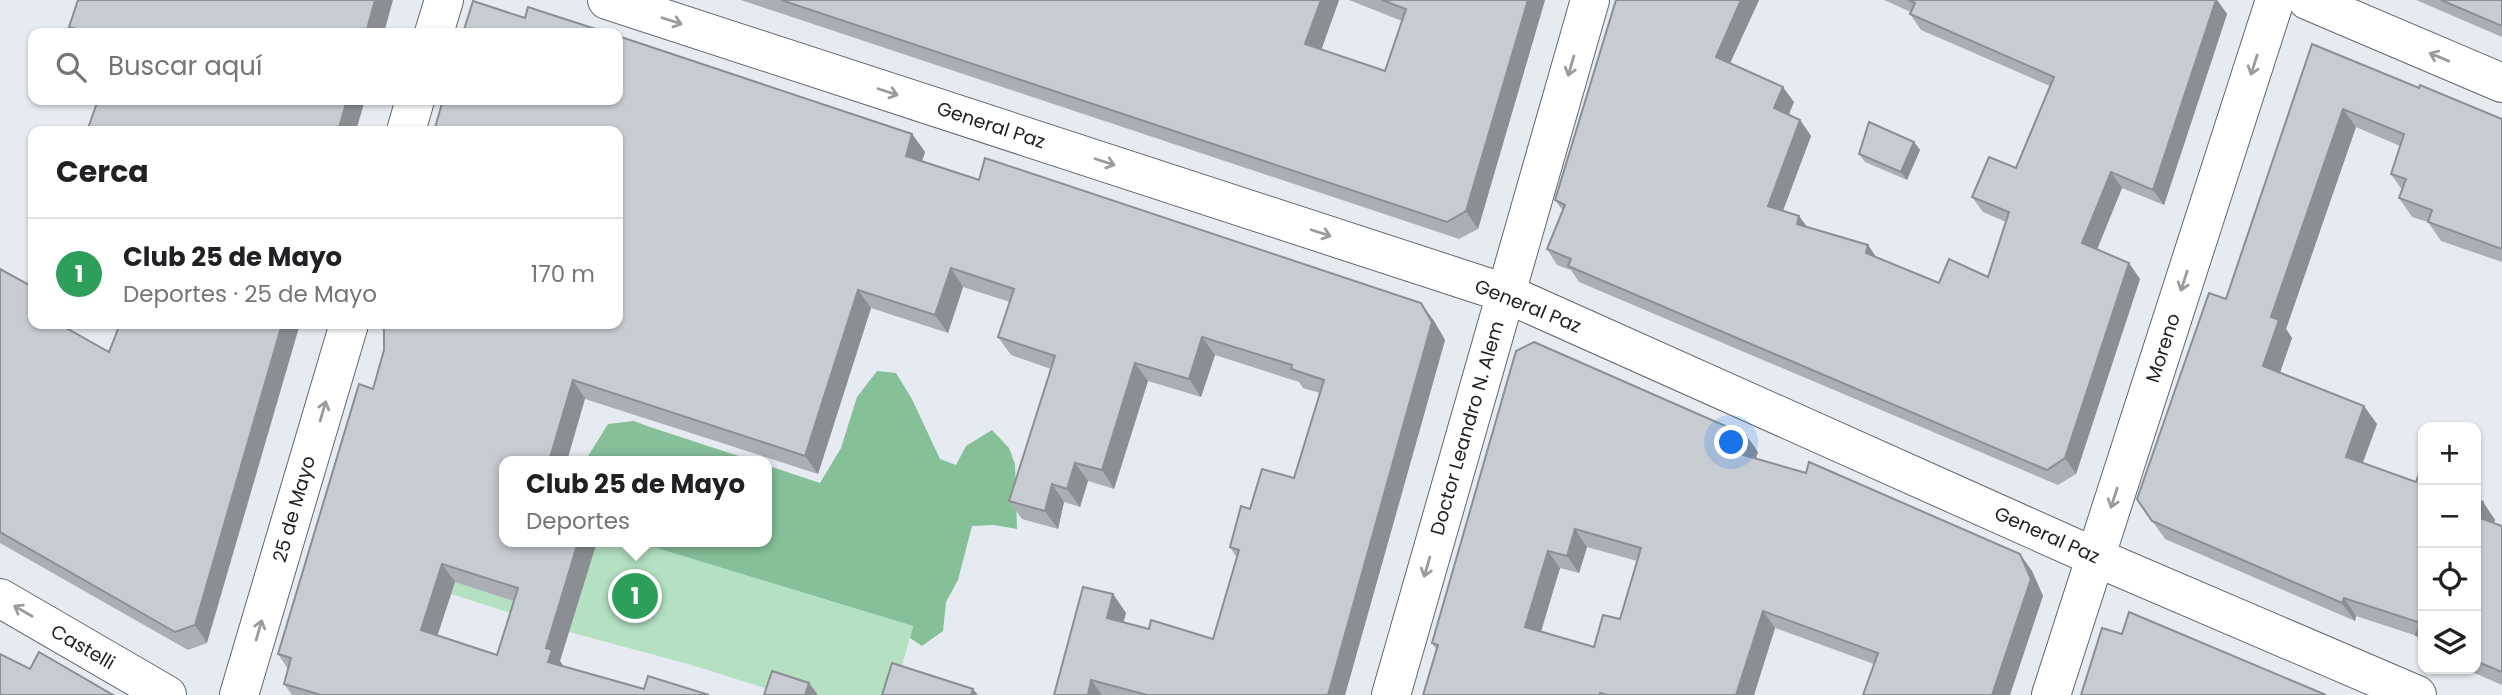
<!DOCTYPE html>
<html lang="es">
<head>
<meta charset="utf-8">
<style>
	body { margin:0; font-family:Poppins,sans-serif; background:#f2f2f2; color:#202124 }
	.controls { position:absolute; right:21px; bottom:21px; display:grid; overflow:hidden; border-radius:14px; box-shadow:0 2px 5px #0004 }
	.controls button { width:63px; height:63px; display:grid; place-items:center; padding:0; border:0; border-bottom:2px solid #e0e0e0; background:#fff; color:#202124; font:35px sans-serif }
	.you { position:absolute; left:1732px; top:443px; width:24px; height:24px; margin:-18px; border:5px solid #fff; border-radius:50%; background:#1a73e8; box-shadow:0 0 0 10px #1a73e833 }
	.badge { display:grid; place-items:center; width:46px; height:46px; border-radius:50%; background:#146d17; color:#fff; font-size:23px; font-weight:700 }
	.pin { position:absolute; translate:-50% -50%; border:4px solid #fff; box-shadow:0 2px 7px #0006 }
	.popup { position:absolute; left:499px; top:456px; width:273px; height:91px; box-sizing:border-box; display:grid; place-content:center; border-radius:14px; background:#fff; filter:drop-shadow(0 2px 5px #0005); font-size:23px; white-space:nowrap; color:#757577 }
	.popup b { font-size:26px; color:#202124 }
	.popup::after { content:''; position:absolute; left:50%; top:100%; margin-left:-14px; border:14px solid transparent; border-top-color:#fff }
	.list { margin:0; padding:0; list-style:none }
	h2 { display:flex; justify-content:space-between; align-items:center; height:91px; margin:0; padding:0 28px; font-size:30px }
	h2 small { font-size:23px; font-weight:400; color:#757577 }
	.list li { display:grid; grid-template-columns:46px 1fr auto; gap:21px; align-items:center; box-sizing:border-box; height:112px; padding:0 28px; border-top:2px solid #e0e0e0 }
	.list b { display:block; font-size:26px; white-space:nowrap }
	.list p { margin:0; font-size:23px; white-space:nowrap; color:#757577 }
	.list em { font-size:23px; font-style:normal; color:#757577 }
	.icon { flex:none; width:38px; height:38px; fill:none; stroke:currentColor; stroke-width:2; stroke-linecap:round; stroke-linejoin:round }
	.map { position:relative; flex:none; width:2502px; height:695px; overflow:hidden }
	.search { position:absolute; background:#fff; box-shadow:0 2px 5px #0004; left:28px; top:28px; width:595px; height:77px; display:flex; align-items:center; gap:18px; box-sizing:border-box; padding:0 24px; border-radius:14px; color:#757577; font-size:26px }
	.panel { position:absolute; background:#fff; box-shadow:0 2px 5px #0004; left:28px; top:126px; width:595px; height:203px; border-radius:14px }
	.map>svg:first-child { display:block }
	.green { fill:#b4e1c2 }
	.forest { fill:#86c099 }
	.lines { fill:none; stroke-linecap:round; stroke-linejoin:round }
	.minor-casing { stroke:#64686d; stroke-width:40 }
	.minor { stroke:#fff; stroke-width:38 }
	.wall { fill:#abafb5; fill-rule:evenodd }
	.shaded-wall { fill:#8b8f93 }
	.building { fill:#c7ccd2; stroke:#8b8f93; stroke-width:2; fill-rule:evenodd }
	.oneway { stroke:#9a9b9c }
	.labels { text-anchor:middle; dominant-baseline:central; stroke-width:7; stroke-linejoin:round; paint-order:stroke }
	.street-label { font-size:19px; fill:#1e2022; stroke:#fff }
</style>
</head>
<body>
<div class="map">
<svg width="2502" height="695" viewBox="0 0 2502 695">
	<rect width="100%" height="100%" fill="#e6ebf1"/>
	<path class="green" d="M504 542H637L913 626 894 695H787L688 664 573 633 336 557Z"/>
	<g class="forest">
		<path d="M877 371 896 373 912 399 940 459 956 465 966 446 992 430 1009 448 1015 464 1017 529 994 525 972 526 958 580 946 602 943 631 922 646 910 638 913 626 637 542H766V465L820 483 841 448 857 397Z"/>
		<path d="M634 421 647 426 754 461H585L608 424Z"/>
	</g>
	<g class="lines">
		<g class="minor-casing">
			<g id="minor">
				<path d="M607 0 1505 293 2095 557 2417 695"/>
				<path d="M2307 0 2502 83"/>
				<path d="M434 33 444 0"/>
				<path d="M406 131 415 100"/>
				<path d="M0 598 167 695"/>
				<path d="M239 695 349 324"/>
				<path d="M1391 695 1590 0"/>
				<path d="M2051 695 2275 0"/>
			</g>
		</g>
		<use href="#minor" class="minor"/>
	</g>
	<g class="wall">
		<path d="M741 0H1339L1321 50 1385 71 1402 21 1349 0H1545L1478 229 1459 239Z"/>
		<path d="M1616 0H1759L1730 63 1794 102 1788 115 1800 120 1811 136 1783 211 1799 216 1807 227 1868 245 1876 257 1939 283 1988 277 2006 222 1983 212 1972 197 2016 168 2050 86 1921 30 1910 14 1911 12 1884 0H2217L2227 14 2164 205 2122 188 2097 250 2140 279 2076 474 2058 485 1579 282 1571 270 1557 265 1547 249 1563 211 1555 200Z"/>
		<path d="M2416 0H2502V37Z"/>
		<path d="M69 27 384 33H74Z"/>
		<path d="M2312 44 2419 88 2502 119V262L2441 241 2428 222 2412 217 2399 198 2402 190 2391 174 2400 146 2356 127 2286 329 2292 338 2280 372 2377 424 2363 463 2416 482 2423 472V645L2417 636 2356 616 2355 621 2165 539 2137 499 2226 299Z"/>
		<path d="M912 134 925 152 922 161 1434 321 1445 340 1345 695H1054L1113 594 1126 613 1123 622 1149 629 1213 639 1237 558 1230 547 1250 509 1294 478 1320 393 1303 388 1299 382 1215 355 1201 397 1148 381 1114 489 1088 481 1080 507 1064 502 1058 529 1022 519 1009 501 1051 369 1011 355 998 337 1010 302 963 287 948 333 871 308 818 474 585 399 504 461 560 661 563 666 644 689 709 695H292L284 684 288 669 278 654 373 389 384 350V325L383 324H618ZM455 582 514 601 497 655 437 636Z"/>
		<path d="M1914 142 1920 150 1907 180 1865 162 1859 154Z"/>
		<path d="M0 269 33 324 109 352 207 643 188 650 0 543Z"/>
		<path d="M1516 351 1758 452 1756 458 2032 571 2043 596 1874 664 1775 628 1754 695H1423L1436 649 1432 643ZM1587 547 1637 561 1620 619 1594 647 1541 632 1560 568 1579 573Z"/>
		<path d="M2476 498 2483 502 2495 520 2494 523 2502 526V685L2465 669H2476Z"/>
	</g>
	<g class="shaded-wall">
		<path d="M375 0H393L384 33H366Z"/>
		<path d="M1321 0H1339L1317 62 1305 44Z"/>
		<path d="M1528 0H1545L1478 229 1466 211Z"/>
		<path d="M1741 0H1759L1726 72 1716 57Z"/>
		<path d="M2216 0H2217L2227 14 2164 205 2153 190Z"/>
		<path d="M1783 87 1794 102 1785 124 1774 108Z"/>
		<path d="M347 100H365L356 131H338Z"/>
		<path d="M2343 109 2356 127 2286 329 2292 338 2276 384 2263 366 2271 317Z"/>
		<path d="M1800 120 1811 136 1779 221 1768 206Z"/>
		<path d="M912 134 925 152 918 174 906 156Z"/>
		<path d="M1914 142 1920 150 1907 180 1901 172Z"/>
		<path d="M2111 172 2122 188 2093 259 2082 243Z"/>
		<path d="M1799 216 1810 231 1797 224Z"/>
		<path d="M1868 245 1878 260 1866 253Z"/>
		<path d="M2129 263 2140 279 2076 474 2065 458Z"/>
		<path d="M951 268 963 287 948 333 935 315Z"/>
		<path d="M858 290 871 308 818 474 805 456Z"/>
		<path d="M1421 303 1434 321 1445 340 1345 695H1328Z"/>
		<path d="M282 324H300L207 643 195 625Z"/>
		<path d="M1202 337 1215 355 1201 397 1189 379Z"/>
		<path d="M1135 363 1148 381 1114 489 1102 470Z"/>
		<path d="M573 380 585 399 567 461H549Z"/>
		<path d="M2364 406 2377 424 2358 475 2346 457Z"/>
		<path d="M1746 435 1758 452 1752 471 1740 454Z"/>
		<path d="M1075 463 1088 481 1080 507 1067 489Z"/>
		<path d="M1052 484 1064 502 1058 529 1045 511Z"/>
		<path d="M2476 498 2481 506 2483 502 2495 520 2489 535 2477 517Z"/>
		<path d="M1575 529 1587 547 1579 573 1567 556Z"/>
		<path d="M578 542H597L560 661 565 668 548 662 546 648Z"/>
		<path d="M1548 551 1560 568 1537 644 1525 627Z"/>
		<path d="M2020 554 2032 571 2043 596 2010 695H1992Z"/>
		<path d="M442 564 455 582 433 649 421 630Z"/>
		<path d="M1113 594 1126 613 1120 636 1107 618Z"/>
		<path d="M2344 598 2356 616 2355 621 2342 603Z"/>
		<path d="M1763 611 1775 628 1754 695H1736Z"/>
		<path d="M1091 680 1102 695H1088Z"/>
		<path d="M809 683 818 695H805Z"/>
		<path d="M973 689 978 695H971Z"/>
	</g>
	<g class="building">
		<path d="M78 0H375L366 33H90L69 27Z"/>
		<path d="M781 0H1321L1305 44 1385 71 1406 9 1382 0H1528L1466 211 1447 222Z"/>
		<path d="M1616 0H1741L1716 57 1783 87 1774 108 1800 120 1768 206 1799 216 1797 224 1868 245 1866 253 1939 283 1949 259 1988 277 2009 212 1972 197 1989 157 2016 168 2054 77 1910 14 1915 3 1908 0H2216L2153 190 2111 172 2082 243 2129 263 2065 458 2047 470 1568 266 1571 259 1547 249 1565 205 1555 200Z"/>
		<path d="M2441 0H2502V26Z"/>
		<path d="M473 1 525 18 528 7 608 33H463Z"/>
		<path d="M618 36 912 134 906 156 979 180 985 158 1421 303 1432 322 1328 695H1147L1091 680 1088 695H1054L1083 587 1113 594 1107 618 1149 629 1151 620 1213 639 1239 550 1230 547 1241 506 1250 509 1262 469 1294 478 1324 380 1291 369 1292 365 1202 337 1189 379 1135 363 1102 470 1075 463 1067 489 1052 484 1045 511 1009 501 1055 356 998 337 1014 289 951 268 935 315 858 290 805 456 573 380 549 461H504V542H578L546 648 552 650 548 662 644 689 648 676 709 695H321L284 684 291 658 278 654 359 384 373 389 384 350V324H618V131H434L443 100H618ZM442 564 518 588 497 655 421 630Z"/>
		<path d="M2312 44 2419 88 2420 85 2502 119V249L2428 222 2432 210 2399 198 2406 179 2391 174 2404 134 2343 109 2271 317 2279 320 2263 366 2364 406 2346 457 2416 482 2420 471 2423 472V638L2416 635 2421 623 2344 598 2342 603 2152 521 2137 499 2209 293 2226 299Z"/>
		<path d="M98 100H347L338 131H87Z"/>
		<path d="M1869 122 1914 142 1901 172 1859 154Z"/>
		<path d="M0 269 33 287V324H59L109 352 120 324H282L195 625 175 632 0 532Z"/>
		<path d="M1534 342 1746 435 1740 454 1806 473 1809 462 2020 554 2031 579 1992 695H1863L1878 653 1763 611 1736 695H1608L1600 693 1599 695H1423L1438 645 1432 643 1516 351ZM1575 529 1641 548 1620 619 1603 615 1594 647 1525 627 1548 551 1567 556Z"/>
		<path d="M2476 499 2483 502 2477 517 2502 526V672L2476 661Z"/>
		<path d="M2129 612 2326 695H2081L2102 628 2122 634Z"/>
		<path d="M39 652 113 695H0V654L30 669Z"/>
		<path d="M892 663 973 689 971 695H882Z"/>
		<path d="M772 671 809 683 805 695H764Z"/>
	</g>
	<defs><path id="oneway-shaft" d="M-6 0H5M1.5-3L5.5 0L1.5 3" fill="none" stroke-width="1.6" stroke-linecap="round" stroke-linejoin="round" transform="scale(1.75)"/></defs>
	<g class="oneway">
		<use href="#oneway-shaft" transform="translate(672 21) rotate(18)"/>
		<use href="#oneway-shaft" transform="translate(2439 57) rotate(-157)"/>
		<use href="#oneway-shaft" transform="translate(2254 65) rotate(108)"/>
		<use href="#oneway-shaft" transform="translate(1571 66) rotate(106)"/>
		<use href="#oneway-shaft" transform="translate(888 92) rotate(18)"/>
		<use href="#oneway-shaft" transform="translate(1105 162) rotate(18)"/>
		<use href="#oneway-shaft" transform="translate(1321 233) rotate(18)"/>
		<use href="#oneway-shaft" transform="translate(2184 281) rotate(108)"/>
		<use href="#oneway-shaft" transform="translate(323 411) rotate(-74)"/>
		<use href="#oneway-shaft" transform="translate(2114 498) rotate(108)"/>
		<use href="#oneway-shaft" transform="translate(1427 567) rotate(106)"/>
		<use href="#oneway-shaft" transform="translate(23 611) rotate(-150)"/>
		<use href="#oneway-shaft" transform="translate(259 630) rotate(-74)"/>
	</g>
	<g class="labels">
		<g class="street-label">
			<text transform="translate(991 125) rotate(18)">General Paz</text>
			<text transform="translate(1528 306) rotate(22)">General Paz</text>
			<text transform="translate(2163 348) rotate(-72)">Moreno</text>
			<text transform="translate(1467 428) rotate(-74)">Doctor Leandro N. Alem</text>
			<text transform="translate(294 509) rotate(-74)">25 de Mayo</text>
			<text transform="translate(2047 535) rotate(24)">General Paz</text>
			<text transform="translate(83 647) rotate(30)">Castelli</text>
		</g>
	</g>
</svg>
<div class="controls">
<button>+</button>
<button>−</button>
<button><svg class="icon" aria-label="locate" viewBox="0 0 24 24"><circle cx="12" cy="12" r="6"/><path d="M12 2v4M12 18v4M2 12h4M18 12h4"/></svg></button>
<button><svg class="icon" aria-label="layers" viewBox="0 0 24 24"><path d="M12 4l9 5-9 5-9-5zM3 14l9 5 9-5"/></svg></button>
</div>
<div class="you"></div>
<div class="pin badge" style="left:635px;top:596px;background:#2e9e5b">1</div>
<div class="popup"><b>Club 25 de Mayo</b>Deportes</div>
<div class="search"><svg class="icon" aria-label="search" viewBox="0 0 24 24"><circle cx="10" cy="10" r="6"/><path d="M15 15l6 6"/></svg>Buscar aquí</div>
<section class="panel">
<h2>Cerca<small></small></h2>
<ul class="list">
<li><span class="badge" style="background:#2e9e5b">1</span><div><b>Club 25 de Mayo</b><p>Deportes · 25 de Mayo</p></div><em>170 m</em></li>
</ul>
</section>
</div>
</body>
</html>
